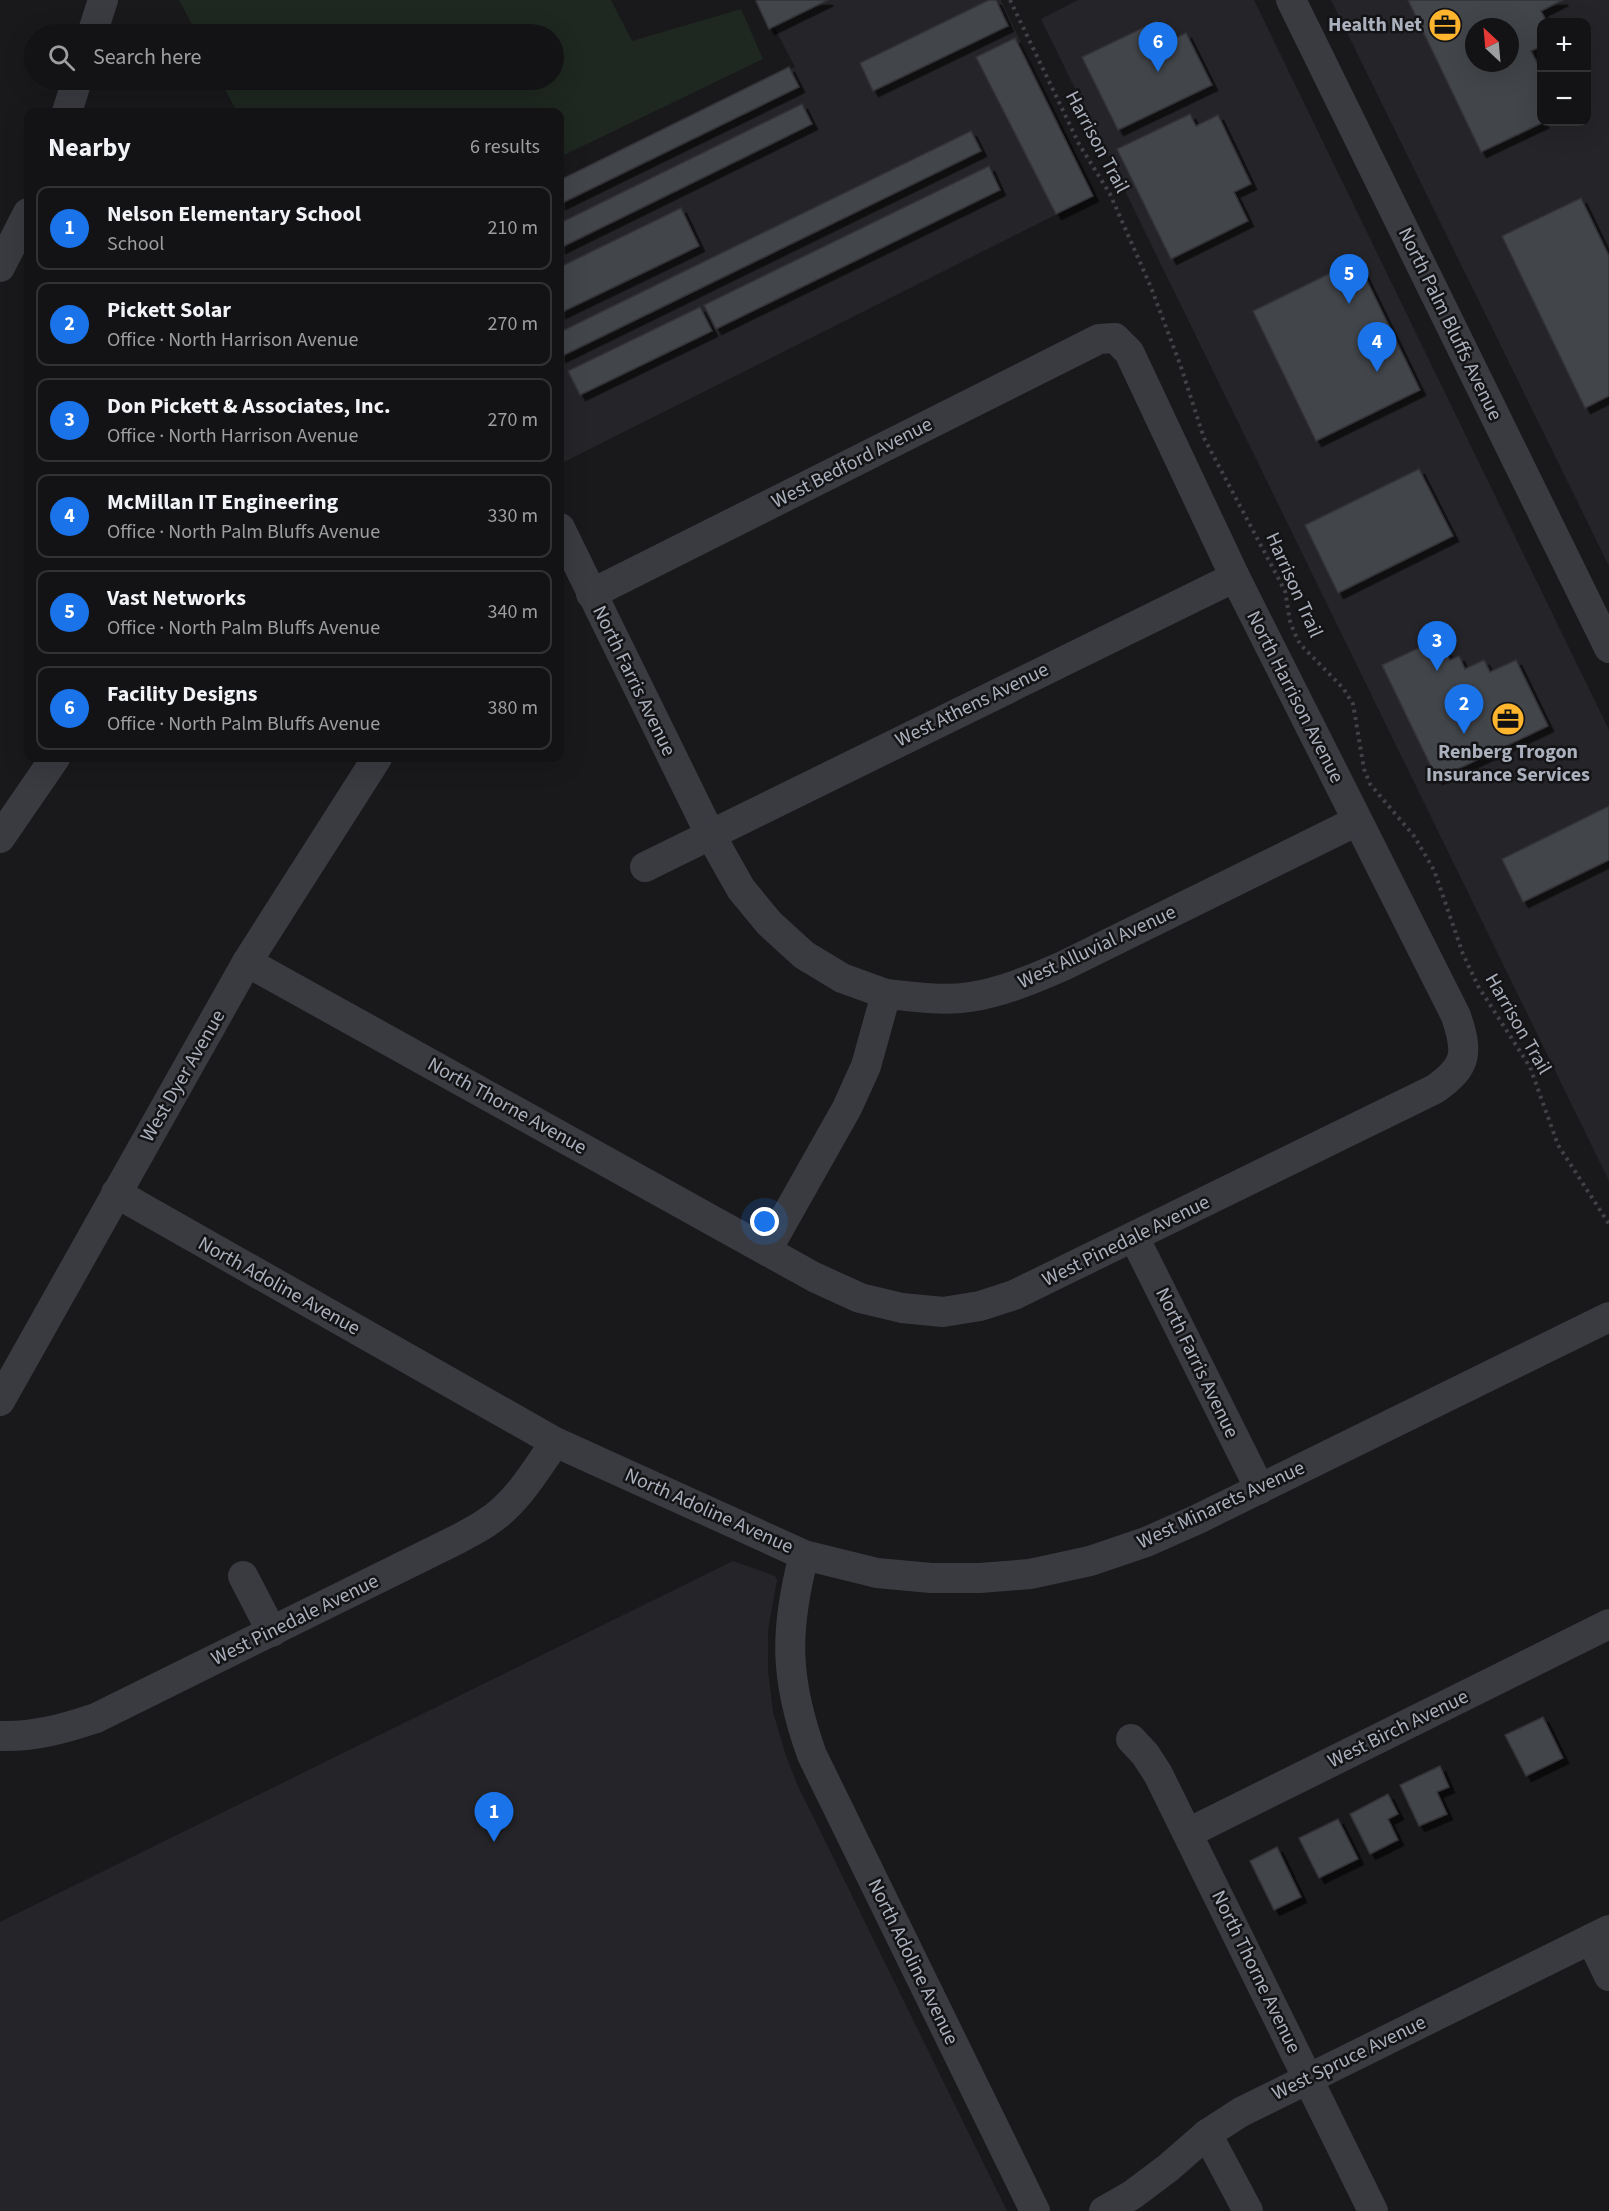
<!DOCTYPE html>
<html lang="en">
<head>
<meta charset="utf-8">
<style>
	body { margin:0; font-family:"Source Sans 3",sans-serif; background:#202022; color:#f1f3f6 }
	.controls { position:absolute; right:18px; top:18px; display:grid; overflow:hidden; border-radius:12px; box-shadow:0 6px 24px #0002 }
	.controls button { width:54px; height:54px; display:grid; place-items:center; padding:0; border:0; border-bottom:2px solid #323234; background:#131315; color:#f1f3f6; font:30px sans-serif }
	.compass { position:absolute; left:1465px; top:18px; width:54px; height:54px; border-radius:50%; background:#131315; box-shadow:0 6px 24px #0002; rotate:334deg }
	.you { position:absolute; left:765px; top:1222px; width:21px; height:21px; margin:-15px; border:4px solid #fff; border-radius:50%; background:#1a73e8; box-shadow:0 0 0 9px #1a73e833 }
	.badge { display:grid; place-items:center; width:39px; height:39px; border-radius:50%; background:#1a73e8; color:#fff; font-size:20px; font-weight:700 }
	.pin { position:absolute; translate:-50% -50px; filter:drop-shadow(0 2px 3px #0008) }
	.pin::after { content:''; position:absolute; top:32px; width:21px; height:18px; background:inherit; clip-path:polygon(0 0,100% 0,50% 100%) }
	.list { margin:0; padding:0; list-style:none }
	h2 { display:flex; justify-content:space-between; align-items:center; height:78px; margin:0; padding:0 24px; font-size:26px }
	h2 small { font-size:20px; font-weight:400; color:#9d9ea0 }
	.list li { display:grid; grid-template-columns:39px 1fr auto; gap:18px; align-items:center; box-sizing:border-box; height:84px; margin:0 12px 12px; padding:0 12px; border:2px solid #323234; border-radius:12px }
	.list b { display:block; font-size:22px; white-space:nowrap }
	.list p { margin:0; font-size:20px; white-space:nowrap; color:#9d9ea0 }
	.list em { font-size:20px; font-style:normal; color:#9d9ea0 }
	.icon { flex:none; width:33px; height:33px; fill:none; stroke:currentColor; stroke-width:2; stroke-linecap:round; stroke-linejoin:round }
	.map { position:relative; flex:none; width:1609px; height:2211px; overflow:hidden }
	.search { position:absolute; background:#131315; box-shadow:0 6px 24px #0002; left:24px; top:24px; width:540px; height:66px; display:flex; align-items:center; gap:15px; box-sizing:border-box; padding:0 21px; border-radius:33px; color:#9d9ea0; font-size:22px }
	.panel { position:absolute; background:#131315; box-shadow:0 6px 24px #0002; left:24px; top:108px; width:540px; height:654px; border-radius:12px }
	.map>svg:first-child { display:block }
	.built { fill:#252529; fill-rule:evenodd }
	.green { fill:#1e2720 }
	.building { fill:#434449; stroke:#333338; stroke-width:1.5; fill-rule:evenodd; filter:url(#shadow) }
	.lines { fill:none; stroke-linecap:round; stroke-linejoin:round }
	.path { stroke:#404248; stroke-width:4; stroke-dasharray:3 4.5; stroke-linecap:butt }
	.minor { stroke:#3a3b41; stroke-width:30 }
	.labels { text-anchor:middle; dominant-baseline:central; stroke-width:5; stroke-linejoin:round; paint-order:stroke }
	.poi-label { font-size:20px; font-weight:bold; fill:#aab0bc; stroke:#141417; text-anchor:end }
	.street-label { font-size:20px; fill:#aab0bc; stroke:#141417 }
</style>
</head>
<body>
<div class="map">
<svg width="1609" height="2211" viewBox="0 0 1609 2211">
	<defs>
		<filter id="shadow"><feDropShadow dx="5.5" dy="5.5" stdDeviation="0" flood-color="#0009"/></filter>
	</defs>
	<rect width="100%" height="100%" fill="#19191c"/>
	<g class="built">
		<path d="M765 0H1001L1093 196 564 462 560 456V183L795 67 761 2Z"/>
		<path d="M1078 0H1254L1609 730V1181L1041 19Z"/>
		<path d="M1331 0H1609V566L1445 232ZM1542 22H1586V122H1542ZM1474 27H1510V63H1474Z"/>
		<path d="M733 1561 775 1576 777 1580 768 1630V1671L773 1712 786 1756 797 1784 1007 2211H0V1922Z"/>
	</g>
	<path class="green" d="M179 0H611L632 41 741 9 763 59 560 157V112H237L220 80H554V34H197Z"/>
	<g class="building">
		<path d="M758 0H828L769 29 756 1Z"/>
		<path d="M989 0H996L1008 26 873 91 860 63Z"/>
		<path d="M1408 0H1563L1541 11 1547 22H1542V46L1531 51 1542 72V122H1544L1481 152ZM1474 27H1510V63H1474Z"/>
		<path d="M1157 21 1167 42 1186 33 1212 85 1118 130 1082 57Z"/>
		<path d="M1015 38 1093 196 1056 214 976 57Z"/>
		<path d="M789 67 799 87 560 204V180Z"/>
		<path d="M802 104 812 124 560 248V223Z"/>
		<path d="M1190 114 1196 126 1218 115 1251 184 1234 192 1248 221 1171 259 1117 149Z"/>
		<path d="M971 131 981 151 560 357V332Z"/>
		<path d="M989 166 1000 190 716 329 704 305Z"/>
		<path d="M1581 198 1609 256V396L1585 408 1502 236Z"/>
		<path d="M681 208 699 246 560 313V267Z"/>
		<path d="M1357 260 1420 390 1316 441 1253 311Z"/>
		<path d="M700 307 712 331 580 395 568 371Z"/>
		<path d="M1419 469 1453 536 1338 593 1305 525Z"/>
		<path d="M1440 638 1450 660 1459 656 1465 669 1484 660 1490 672 1516 660 1548 726 1437 779 1382 665Z"/>
		<path d="M1609 806V860L1523 902 1502 859Z"/>
		<path d="M1543 1717 1563 1758 1526 1776 1505 1735Z"/>
		<path d="M1440 1766 1449 1787 1437 1792 1447 1814 1419 1826 1400 1785Z"/>
		<path d="M1388 1794 1398 1814 1388 1819 1398 1840 1370 1854 1350 1814Z"/>
		<path d="M1338 1819 1358 1859 1319 1878 1299 1838Z"/>
		<path d="M1277 1847 1301 1897 1274 1910 1250 1861Z"/>
	</g>
	<g class="lines">
		<path class="path" d="M1010 0 1079 144 1110 194 1150 285 1180 364 1204 438 1285 591 1290 621 1294 632 1300 644 1343 688 1353 704 1364 769 1370 784 1414 836 1434 870 1463 954 1478 986 1530 1067 1558 1145 1609 1224"/>
		<g class="minor">
			<path d="M1291 0 1609 648"/>
			<path d="M92 34 103 0"/>
			<path d="M67 112 77 80"/>
			<path d="M0 267 28 213"/>
			<path d="M560 528 710 834 741 889 769 923 804 955 842 978 886 994"/>
			<path d="M0 838 55 758"/>
			<path d="M645 867 1235 577"/>
			<path d="M247 962 814 1277 860 1298 902 1308 943 1312 980 1306 1014 1295 1435 1089C1468 1066 1468 1052 1456 1016L1235 577 1129 352 1115 338 1099 339 591 594"/>
			<path d="M116 1193 555 1442 804 1555 877 1573 931 1578H980L1030 1574 1090 1561 1146 1542 1198 1519 1609 1317"/>
			<path d="M1134 1237 1260 1489"/>
			<path d="M767 1250 847 1108 866 1066 886 994C914 997 943 1001 970 997 1003 992 1033 979 1063 966L1357 821"/>
			<path d="M0 1401 247 962 377 758"/>
			<path d="M804 1555C784 1632 785 1680 812 1755L1035 2211"/>
			<path d="M243 1576 272 1632"/>
			<path d="M0 1736C34 1737 63 1729 96 1718L458 1539C467 1534 477 1529 486 1523 516 1504 536 1470 555 1442"/>
			<path d="M1131 1739 1145 1754 1158 1774 1373 2211"/>
			<path d="M1188 1833 1609 1624"/>
			<path d="M1591 1939 1609 1976"/>
			<path d="M1207 2134 1248 2211"/>
			<path d="M1104 2211 1132 2195 1168 2168 1207 2134 1241 2112 1609 1930"/>
		</g>
	</g>
	<defs>
		<g id="office-disc" transform="scale(1.725)"><circle r="9.5" fill="#ffb62e" stroke="#141417"/><path d="M-6-3h4V-5.5h4V-3h4V5H-6ZM-1-4.5V-3h2v-1.5ZM-6 0V1H6V0Z" fill="#111"/></g>
	</defs>
	<g fill-rule="evenodd">
		<use href="#office-disc" x="1445" y="25"/>
		<use href="#office-disc" x="1508" y="719"/>
	</g>
	<g class="labels">
		<g class="poi-label">
			<text x="1422" y="25">Health Net</text>
			<text x="1508" y="752" text-anchor="middle">Renberg Trogon<tspan x="1508" dy="23">Insurance Services</tspan></text>
		</g>
		<g class="street-label">
			<text transform="translate(1097 142) rotate(62)">Harrison Trail</text>
			<text transform="translate(1450 324) rotate(64)">North Palm Bluffs Avenue</text>
			<text transform="translate(852 463) rotate(-27)">West Bedford Avenue</text>
			<text transform="translate(1294 585) rotate(66)">Harrison Trail</text>
			<text transform="translate(634 681) rotate(64)">North Farris Avenue</text>
			<text transform="translate(1295 697) rotate(63)">North Harrison Avenue</text>
			<text transform="translate(972 705) rotate(-26)">West Athens Avenue</text>
			<text transform="translate(1097 947) rotate(-25)">West Alluvial Avenue</text>
			<text transform="translate(1518 1024) rotate(60)">Harrison Trail</text>
			<text transform="translate(183 1076) rotate(-60)">West Dyer Avenue</text>
			<text transform="translate(507 1106) rotate(29)">North Thorne Avenue</text>
			<text transform="translate(1126 1241) rotate(-26)">West Pinedale Avenue</text>
			<text transform="translate(279 1286) rotate(29)">North Adoline Avenue</text>
			<text transform="translate(1197 1363) rotate(64)">North Farris Avenue</text>
			<text transform="translate(1221 1505) rotate(-25)">West Minarets Avenue</text>
			<text transform="translate(709 1511) rotate(24)">North Adoline Avenue</text>
			<text transform="translate(295 1620) rotate(-26)">West Pinedale Avenue</text>
			<text transform="translate(1398 1729) rotate(-26)">West Birch Avenue</text>
			<text transform="translate(913 1962) rotate(64)">North Adoline Avenue</text>
			<text transform="translate(1256 1972) rotate(64)">North Thorne Avenue</text>
			<text transform="translate(1349 2058) rotate(-26)">West Spruce Avenue</text>
		</g>
	</g>
</svg>
<div class="controls">
<button>+</button>
<button>−</button>
</div>
<svg class="compass" viewBox="-18 -18 36 36"><path d="M0-13l5 13h-10z" fill="#e53935"/><path d="M0 13l5-13h-10z" fill="#9d9ea0"/></svg>
<div class="you"></div>
<div class="pin badge" style="left:494px;top:1842px">1</div>
<div class="pin badge" style="left:1464px;top:734px">2</div>
<div class="pin badge" style="left:1437px;top:671px">3</div>
<div class="pin badge" style="left:1377px;top:372px">4</div>
<div class="pin badge" style="left:1349px;top:304px">5</div>
<div class="pin badge" style="left:1158px;top:72px">6</div>
<div class="search"><svg class="icon" aria-label="search" viewBox="0 0 24 24"><circle cx="10" cy="10" r="6"/><path d="M15 15l6 6"/></svg>Search here</div>
<section class="panel">
<h2>Nearby<small>6 results</small></h2>
<ul class="list">
<li><span class="badge">1</span><div><b>Nelson Elementary School</b><p>School</p></div><em>210 m</em></li>
<li><span class="badge">2</span><div><b>Pickett Solar</b><p>Office · North Harrison Avenue</p></div><em>270 m</em></li>
<li><span class="badge">3</span><div><b>Don Pickett &amp; Associates, Inc.</b><p>Office · North Harrison Avenue</p></div><em>270 m</em></li>
<li><span class="badge">4</span><div><b>McMillan IT Engineering</b><p>Office · North Palm Bluffs Avenue</p></div><em>330 m</em></li>
<li><span class="badge">5</span><div><b>Vast Networks</b><p>Office · North Palm Bluffs Avenue</p></div><em>340 m</em></li>
<li><span class="badge">6</span><div><b>Facility Designs</b><p>Office · North Palm Bluffs Avenue</p></div><em>380 m</em></li>
</ul>
</section>
</div>
</body>
</html>
